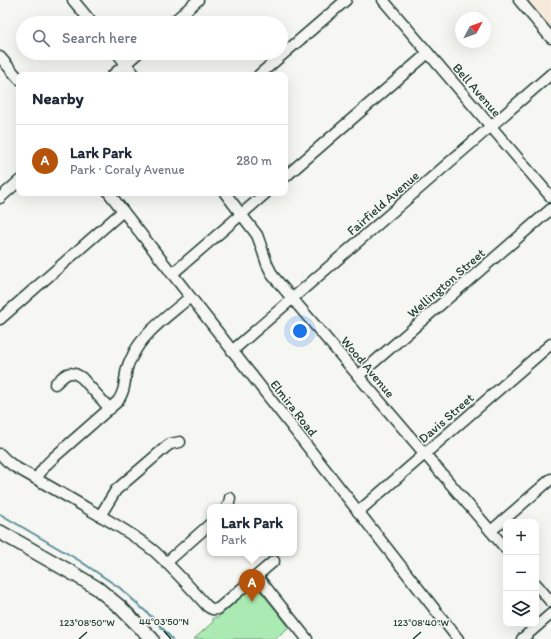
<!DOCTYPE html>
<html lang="en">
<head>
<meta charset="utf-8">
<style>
	body { margin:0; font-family:Itim,sans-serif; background:#f2f2f3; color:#1f2937 }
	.controls { position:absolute; right:12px; bottom:12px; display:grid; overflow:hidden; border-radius:8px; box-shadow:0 4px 16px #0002 }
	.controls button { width:36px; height:36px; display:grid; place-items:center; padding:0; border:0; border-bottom:1px solid #e0e1e3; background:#fff; color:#1f2937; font:20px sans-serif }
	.compass { position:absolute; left:455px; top:12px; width:36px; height:36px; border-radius:50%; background:#fff; box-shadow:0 4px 16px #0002; rotate:49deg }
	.you { position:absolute; left:300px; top:331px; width:14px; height:14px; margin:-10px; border:3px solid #fff; border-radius:50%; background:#1a73e8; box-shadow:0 0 0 6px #1a73e833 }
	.badge { display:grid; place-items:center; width:26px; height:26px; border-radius:50%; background:#b45309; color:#fff; font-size:13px; font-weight:700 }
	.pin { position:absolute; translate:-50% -33px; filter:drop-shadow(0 1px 2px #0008) }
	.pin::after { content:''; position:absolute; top:21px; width:14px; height:12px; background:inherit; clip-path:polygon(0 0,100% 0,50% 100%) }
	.popup { position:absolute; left:207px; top:504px; width:90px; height:52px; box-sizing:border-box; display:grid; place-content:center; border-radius:8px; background:#fff; filter:drop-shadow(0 1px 3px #0005); font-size:13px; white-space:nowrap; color:#747a83 }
	.popup b { font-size:15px; color:#1f2937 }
	.popup::after { content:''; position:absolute; left:50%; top:100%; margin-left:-8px; border:8px solid transparent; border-top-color:#fff }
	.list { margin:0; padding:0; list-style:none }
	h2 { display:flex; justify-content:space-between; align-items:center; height:52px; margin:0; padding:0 16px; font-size:17px }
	h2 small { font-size:13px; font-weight:400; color:#747a83 }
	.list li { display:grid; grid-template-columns:26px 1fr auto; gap:12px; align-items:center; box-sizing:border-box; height:72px; padding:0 16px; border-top:1px solid #e0e1e3 }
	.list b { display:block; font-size:15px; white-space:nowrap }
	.list p { margin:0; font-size:13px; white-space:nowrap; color:#747a83 }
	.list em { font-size:13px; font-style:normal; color:#747a83 }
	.icon { flex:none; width:22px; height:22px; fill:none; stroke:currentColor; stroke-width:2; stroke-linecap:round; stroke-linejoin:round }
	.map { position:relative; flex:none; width:551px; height:639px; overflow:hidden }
	.search { position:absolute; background:#fff; box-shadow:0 4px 16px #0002; left:16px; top:16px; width:272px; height:44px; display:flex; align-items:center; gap:10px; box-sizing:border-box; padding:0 14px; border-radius:22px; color:#747a83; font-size:15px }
	.panel { position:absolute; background:#fff; box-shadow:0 4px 16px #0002; left:16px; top:72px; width:272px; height:124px; border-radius:8px }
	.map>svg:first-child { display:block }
	.built { fill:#f6eadb }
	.green { fill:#abeab2; stroke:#659473 }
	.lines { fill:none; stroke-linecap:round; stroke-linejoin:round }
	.stream { stroke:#598d9c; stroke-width:2 }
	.minor-casing { stroke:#1f3d34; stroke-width:13 }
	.major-casing { stroke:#1f3d34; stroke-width:16 }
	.minor { stroke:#f6f6f2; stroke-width:10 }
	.major { stroke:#f6f6f2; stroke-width:13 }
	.ticks { fill:none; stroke:#1f3d34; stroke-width:1.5 }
	.labels { text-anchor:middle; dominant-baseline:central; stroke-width:3; stroke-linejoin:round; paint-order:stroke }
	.street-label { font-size:13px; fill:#1f3d34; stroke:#f6f6f2 }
	.ticks-label { font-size:10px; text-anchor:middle; fill:#1f3d34; stroke:#f6f6f2; stroke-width:3; stroke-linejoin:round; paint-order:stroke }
</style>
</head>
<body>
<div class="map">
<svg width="551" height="639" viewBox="0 0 551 639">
	<rect width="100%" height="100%" fill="#f6f6f2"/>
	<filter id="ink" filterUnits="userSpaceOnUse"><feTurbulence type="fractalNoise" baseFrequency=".025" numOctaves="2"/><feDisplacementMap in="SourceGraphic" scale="8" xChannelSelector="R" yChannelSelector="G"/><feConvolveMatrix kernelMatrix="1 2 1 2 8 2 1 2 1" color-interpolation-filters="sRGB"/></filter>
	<g filter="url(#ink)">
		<path class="built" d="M525 0H551V30Z"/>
		<path class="green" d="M254 586 257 587 289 627 275 639H194L213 622V618L218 617Z"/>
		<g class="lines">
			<path class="stream" d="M0 514 80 561 120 588 154 619 172 639"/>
			<g class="minor-casing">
				<g id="minor">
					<path d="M73 0 92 23"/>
					<path d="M383 0 551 197"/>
					<path d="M519 0 551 38"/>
					<path d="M172 23 198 0"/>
					<path d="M117 53 135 75"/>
					<path d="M0 57 19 79"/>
					<path d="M113 75 138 53"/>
					<path d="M259 75 346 0"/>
					<path d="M285 177 428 53"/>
					<path d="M109 193 458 639"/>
					<path d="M225 193 257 235 260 243 267 264 273 276 506 549"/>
					<path d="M0 198 19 181"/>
					<path d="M172 274 266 193"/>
					<path d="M0 319 123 211"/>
					<path d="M232 351 551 74"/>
					<path d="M358 376 551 209"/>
					<path d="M55 384C65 375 69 368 82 378L110 409"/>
					<path d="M0 454 7 461 15 467C40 481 65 495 90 510 112 522 134 535 154 551 173 568 190 587 207 606 211 609 213 610 218 609L274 561"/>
					<path d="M36 479 45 466 52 459 118 401C126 389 124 381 127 368 128 364 130 360 132 357 142 333 171 314 190 297"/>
					<path d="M227 507 229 503 230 498"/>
					<path d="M358 512 551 344"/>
					<path d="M100 516 116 490 166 447 170 444 180 442"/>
					<path d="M491 531 551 479"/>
					<path d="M166 563 210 524"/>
					<path d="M257 576 307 639"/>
					<path d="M536 584 551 602"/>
					<path d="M522 639 551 614"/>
				</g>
			</g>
			<g class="major-casing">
				<path id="major" d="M0 532 74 574 97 588 120 607 152 639"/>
			</g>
			<use href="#minor" class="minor"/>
			<use href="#major" class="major"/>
		</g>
	</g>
	<path class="ticks" d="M164 631 171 639M79 639 87 632M413 639 421 632"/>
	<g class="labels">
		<g class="street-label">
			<text transform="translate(477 90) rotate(49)">Bell Avenue</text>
			<text transform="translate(383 203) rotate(-41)">Fairfield Avenue</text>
			<text transform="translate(446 283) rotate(-41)">Wellington Street</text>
			<text transform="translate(368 367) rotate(50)">Wood Avenue</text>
			<text transform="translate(294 408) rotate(52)">Elmira Road</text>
			<text transform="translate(446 418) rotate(-41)">Davis Street</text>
		</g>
	</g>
	<g class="ticks-label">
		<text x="164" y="625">44°03'50"N</text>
		<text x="87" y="626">123°08'50"W</text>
		<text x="421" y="626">123°08'40"W</text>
	</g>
</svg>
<div class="controls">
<button>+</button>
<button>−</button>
<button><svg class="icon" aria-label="layers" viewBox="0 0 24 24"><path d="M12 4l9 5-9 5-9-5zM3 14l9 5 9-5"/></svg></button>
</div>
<svg class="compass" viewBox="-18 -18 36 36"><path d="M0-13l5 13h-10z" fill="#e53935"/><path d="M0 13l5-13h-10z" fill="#747a83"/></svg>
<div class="you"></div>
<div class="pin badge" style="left:252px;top:602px">A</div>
<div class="popup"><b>Lark Park</b>Park</div>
<div class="search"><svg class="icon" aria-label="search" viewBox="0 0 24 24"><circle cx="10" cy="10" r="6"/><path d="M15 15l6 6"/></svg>Search here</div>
<section class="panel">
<h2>Nearby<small></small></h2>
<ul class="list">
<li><span class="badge">A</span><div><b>Lark Park</b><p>Park · Coraly Avenue</p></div><em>280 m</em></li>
</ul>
</section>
</div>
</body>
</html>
